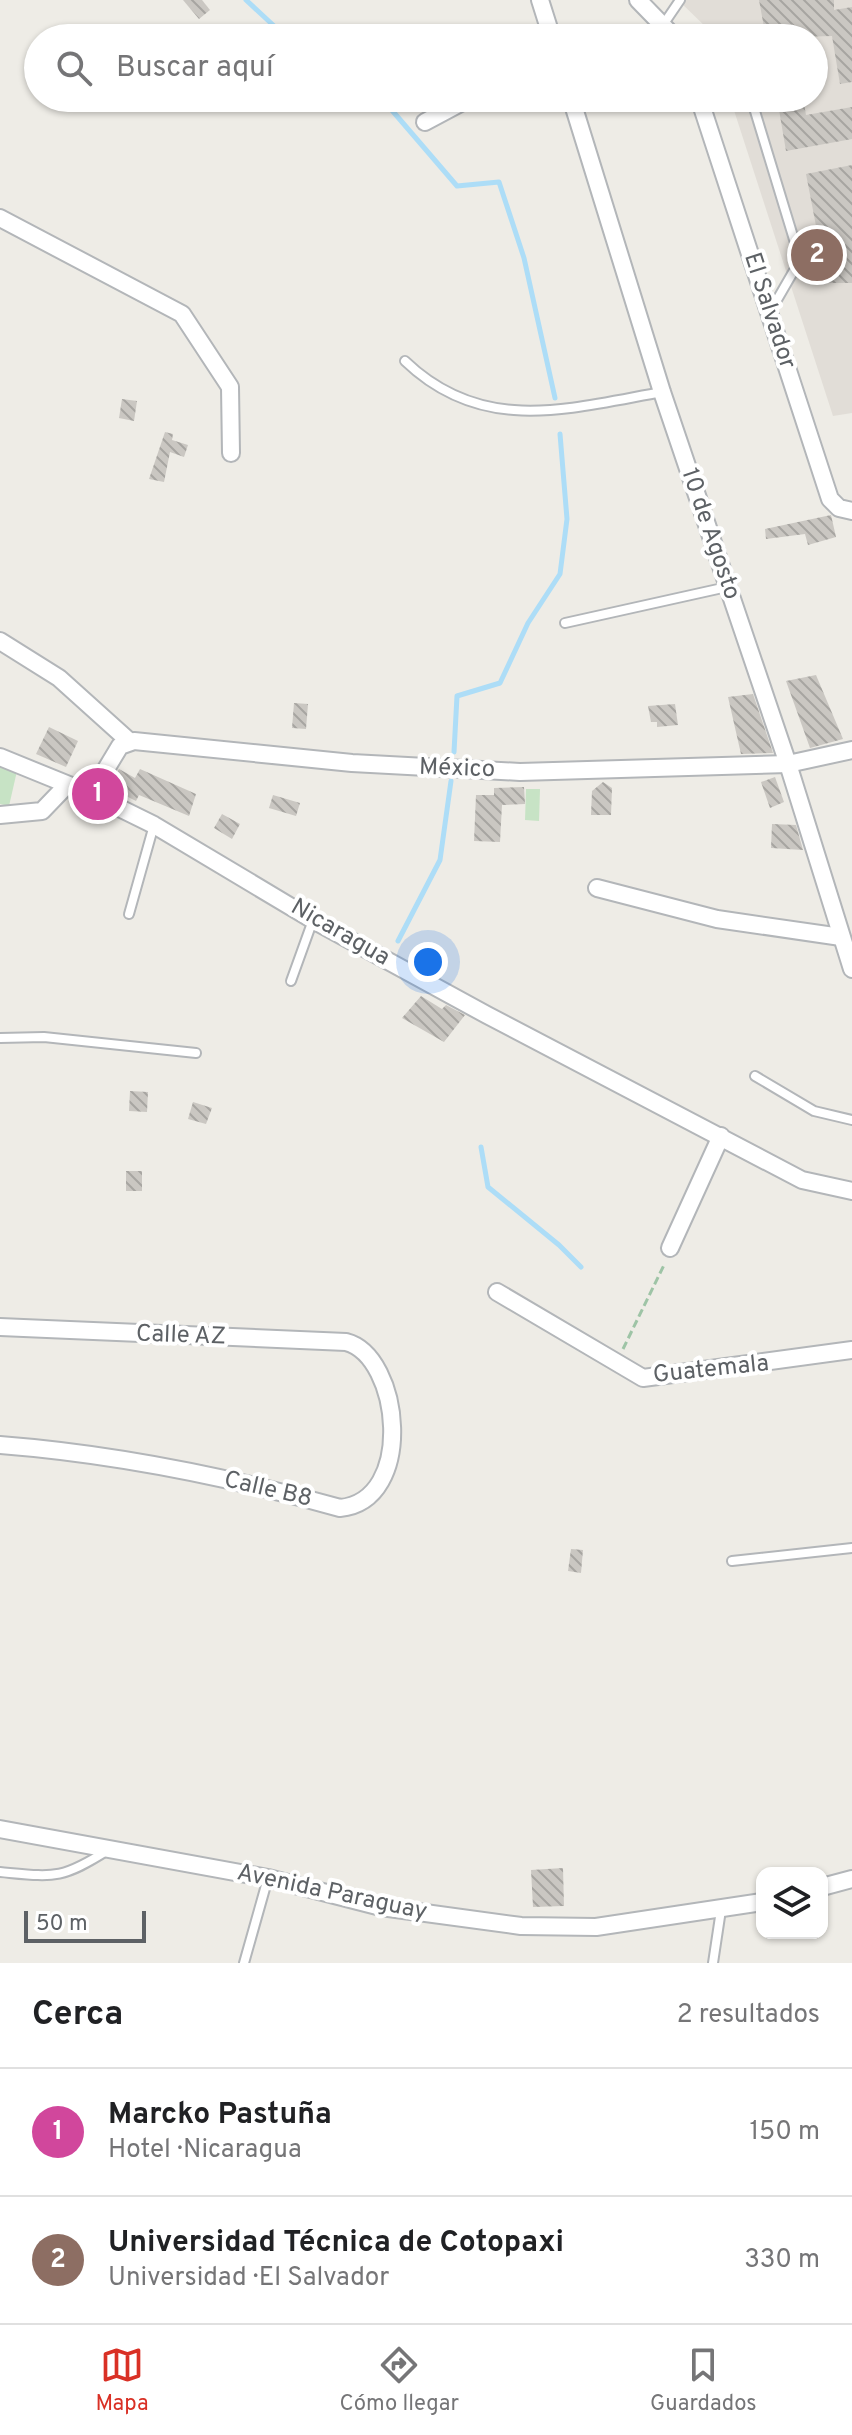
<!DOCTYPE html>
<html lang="es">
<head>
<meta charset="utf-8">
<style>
	body { margin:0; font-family:Overpass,sans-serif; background:#f2f2f2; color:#202124 }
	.controls { position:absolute; right:24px; bottom:24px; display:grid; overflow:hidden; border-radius:16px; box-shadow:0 2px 6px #0004 }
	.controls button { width:72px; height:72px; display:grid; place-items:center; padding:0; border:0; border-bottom:2px solid #e0e0e0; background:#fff; color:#202124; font:40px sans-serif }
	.scale { position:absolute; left:24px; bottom:20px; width:122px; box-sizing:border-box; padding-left:8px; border:4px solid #5d6165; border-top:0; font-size:22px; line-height:28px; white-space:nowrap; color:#5d6165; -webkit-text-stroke:6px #fff; paint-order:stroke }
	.you { position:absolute; left:428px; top:962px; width:28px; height:28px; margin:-20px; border:6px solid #fff; border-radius:50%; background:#1a73e8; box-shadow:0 0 0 12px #1a73e833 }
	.badge { display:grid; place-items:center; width:52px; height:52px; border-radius:50%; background:#d93025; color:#fff; font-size:26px; font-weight:700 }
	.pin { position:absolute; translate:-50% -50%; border:4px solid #fff; box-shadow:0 2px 8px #0006 }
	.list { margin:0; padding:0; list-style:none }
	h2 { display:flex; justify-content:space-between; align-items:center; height:104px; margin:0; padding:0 32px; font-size:34px }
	h2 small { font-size:26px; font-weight:400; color:#757577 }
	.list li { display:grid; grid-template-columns:52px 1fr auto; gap:24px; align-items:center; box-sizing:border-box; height:128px; padding:0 32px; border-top:2px solid #e0e0e0 }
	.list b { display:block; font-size:30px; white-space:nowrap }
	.list p { margin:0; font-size:26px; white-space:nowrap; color:#757577 }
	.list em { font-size:26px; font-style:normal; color:#757577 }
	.icon { flex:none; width:44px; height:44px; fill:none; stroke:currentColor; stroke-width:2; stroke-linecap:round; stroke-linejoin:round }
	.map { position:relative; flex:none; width:852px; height:1963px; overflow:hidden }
	.search { position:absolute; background:#fff; box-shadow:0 2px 6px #0004; left:24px; right:24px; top:24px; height:88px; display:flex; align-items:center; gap:20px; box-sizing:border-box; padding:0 28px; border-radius:44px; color:#757577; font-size:30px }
	.sheet { height:360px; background:#fff }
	nav { display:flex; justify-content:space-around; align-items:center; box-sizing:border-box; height:112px; border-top:2px solid #e0e0e0; background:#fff; font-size:22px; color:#757577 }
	nav a { display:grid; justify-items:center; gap:4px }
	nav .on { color:#d93025 }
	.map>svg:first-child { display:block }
	.education { fill:#e1ddd7 }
	.pitch { fill:#c7e3c5 }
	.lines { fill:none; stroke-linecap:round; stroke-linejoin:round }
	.stream { stroke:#adddf7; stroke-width:5 }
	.building { fill:url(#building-back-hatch) }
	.service-casing { stroke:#b3b6b9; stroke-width:12 }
	.minor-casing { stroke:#b3b6b9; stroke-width:20 }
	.path { stroke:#9ec4a6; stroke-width:3; stroke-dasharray:8 4; stroke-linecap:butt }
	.service { stroke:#fff; stroke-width:8 }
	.minor { stroke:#fff; stroke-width:16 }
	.labels { text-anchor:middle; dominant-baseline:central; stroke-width:8; stroke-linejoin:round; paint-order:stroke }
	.street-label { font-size:24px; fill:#5d6165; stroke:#fff }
</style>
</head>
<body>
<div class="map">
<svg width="852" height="1963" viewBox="0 0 852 1963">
	<defs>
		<pattern id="building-back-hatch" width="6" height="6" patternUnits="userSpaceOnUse" patternTransform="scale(2)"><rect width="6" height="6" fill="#cac7c2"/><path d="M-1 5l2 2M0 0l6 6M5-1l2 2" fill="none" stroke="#a7a5a1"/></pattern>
	</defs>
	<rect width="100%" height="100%" fill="#eeece6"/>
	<path class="education" d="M678 0H852V413L833 416 730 98H814V38H711L708 29Z"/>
	<g class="pitch">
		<path d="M0 767 17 771 9 806 0 804Z"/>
		<path d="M526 789H540L539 821 525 820Z"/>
	</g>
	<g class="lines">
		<g class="stream">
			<path d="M246 0 287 38"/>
			<path d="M375 98 390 108 457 186 499 182 524 258 555 398"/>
			<path d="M454 752 457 696 500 683 528 623 560 574 567 519 560 434"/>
			<path d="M398 941 440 860 451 781"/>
			<path d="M481 1147 488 1187 559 1245 581 1267"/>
		</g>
	</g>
	<g class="building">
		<path d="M183 0H202L210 10 199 19Z"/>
		<path d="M759 0H834V10L852 7V82L840 84 832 36 766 38Z"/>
		<path d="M777 98H803L806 115 852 107V139L786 151Z"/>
		<path d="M852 165V283H827L806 174Z"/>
		<path d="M122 399 137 401 134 421 119 418Z"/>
		<path d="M165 432 173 434 172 440 188 445 184 457 170 452 164 482 149 479Z"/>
		<path d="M831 515 836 537 808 545 805 534 766 539 765 529Z"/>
		<path d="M816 675 843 739 810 748 786 681Z"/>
		<path d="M753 694 773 753 741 754 728 697Z"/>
		<path d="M294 703 308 704 306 729 292 728Z"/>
		<path d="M675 704 678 725 657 727V722H651L648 706Z"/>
		<path d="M49 727 78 741 66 767 36 754Z"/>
		<path d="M119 769 135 778 140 769 196 794 189 816 139 795 136 801 108 787Z"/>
		<path d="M775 777 784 802 770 808 761 782Z"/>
		<path d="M603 782 612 788 611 815H591L592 791Z"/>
		<path d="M524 787 525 804 502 805 500 842 474 841 476 795H494V788Z"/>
		<path d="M273 795 300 803 296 816 269 808Z"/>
		<path d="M222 814 240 824 232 839 214 828Z"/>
		<path d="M772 824 796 825 803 850 771 848Z"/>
		<path d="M421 996 442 1009 446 1005 465 1015 444 1042 402 1018Z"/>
		<path d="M130 1091 148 1092 147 1112 129 1111Z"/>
		<path d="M193 1102 212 1108 206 1124 188 1119Z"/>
		<rect x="126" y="1171" width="16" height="20"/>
		<path d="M571 1549 583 1550 581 1573 568 1571Z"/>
		<path d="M563 1868 564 1906 533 1907 531 1870Z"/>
	</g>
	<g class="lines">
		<g class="service-casing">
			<g id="service">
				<path d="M663 25 680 0"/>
				<path d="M751 98 799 256 796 267 770 312"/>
				<path d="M405 361C482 435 567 409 662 392"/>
				<path d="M565 623 727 587"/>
				<path d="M129 914 154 825"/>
				<path d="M291 981 313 920"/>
				<path d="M0 1038 44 1037 196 1053"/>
				<path d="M755 1076 814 1111 852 1120"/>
				<path d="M732 1561 852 1548"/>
				<path d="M0 1872C54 1877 61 1880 108 1850"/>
				<path d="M244 1963 268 1878"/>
				<path d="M713 1963 721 1910"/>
			</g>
		</g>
		<g class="minor-casing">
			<g id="minor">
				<path d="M540 0 552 38"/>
				<path d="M638 0 675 38"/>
				<path d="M571 98 662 392 788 764 852 969"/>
				<path d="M699 98 830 499 839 508 852 511"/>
				<path d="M425 122 470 98"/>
				<path d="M0 218 182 314 230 387 231 453"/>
				<path d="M0 641 59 678 129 741"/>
				<path d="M0 757 91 794 154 825 313 920 487 1015 802 1180 852 1191"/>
				<path d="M91 794 120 746 134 741 352 763 520 772 788 764 852 750"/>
				<path d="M0 815 42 811 66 786"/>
				<path d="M597 888 717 919 841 937"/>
				<path d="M670 1248 721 1136"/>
				<path d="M497 1292 643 1378 852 1350"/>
				<path d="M0 1327 346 1342C401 1356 416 1501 340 1508 229 1477 115 1454 0 1445"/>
				<path d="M0 1829 268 1878 381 1907 521 1926 596 1927 762 1902"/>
				<path d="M822 1887 852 1879"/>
			</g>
		</g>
		<path class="path" d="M623 1349 665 1263"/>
		<use href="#service" class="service"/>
		<use href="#minor" class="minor"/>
	</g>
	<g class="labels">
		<g class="street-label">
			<text transform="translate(769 311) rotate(72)">El Salvador</text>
			<text transform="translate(710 534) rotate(71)">10 de Agosto</text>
			<text transform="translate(457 769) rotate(2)">México</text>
			<text transform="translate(340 933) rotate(30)">Nicaragua</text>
			<text transform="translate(181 1336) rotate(2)">Calle AZ</text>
			<text transform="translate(711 1370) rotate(-6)">Guatemala</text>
			<text transform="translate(268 1490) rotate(13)">Calle B8</text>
			<text transform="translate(332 1893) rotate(12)">Avenida Paraguay</text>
		</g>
	</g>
</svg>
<div class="controls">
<button><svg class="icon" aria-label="layers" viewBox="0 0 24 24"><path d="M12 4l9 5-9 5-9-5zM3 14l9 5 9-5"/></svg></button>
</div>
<div class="scale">50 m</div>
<div class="you"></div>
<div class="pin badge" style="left:98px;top:794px;background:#d1479c">1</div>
<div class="pin badge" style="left:817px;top:255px;background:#8d6e63">2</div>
<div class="search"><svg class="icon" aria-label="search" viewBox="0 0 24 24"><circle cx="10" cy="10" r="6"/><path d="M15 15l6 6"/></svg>Buscar aquí</div>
</div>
<section class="sheet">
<h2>Cerca<small>2 resultados</small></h2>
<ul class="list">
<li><span class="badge" style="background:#d1479c">1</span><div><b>Marcko Pastuña</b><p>Hotel · Nicaragua</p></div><em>150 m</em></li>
<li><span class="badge" style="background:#8d6e63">2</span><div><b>Universidad Técnica de Cotopaxi</b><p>Universidad · El Salvador</p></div><em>330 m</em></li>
</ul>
</section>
<nav>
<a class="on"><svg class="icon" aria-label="map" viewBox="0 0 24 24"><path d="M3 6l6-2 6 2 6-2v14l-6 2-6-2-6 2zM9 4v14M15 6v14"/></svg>Mapa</a>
<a><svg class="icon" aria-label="directions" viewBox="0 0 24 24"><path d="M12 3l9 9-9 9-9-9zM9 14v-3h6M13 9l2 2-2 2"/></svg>Cómo llegar</a>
<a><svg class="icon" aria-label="saved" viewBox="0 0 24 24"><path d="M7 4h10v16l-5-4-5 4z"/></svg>Guardados</a>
</nav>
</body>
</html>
